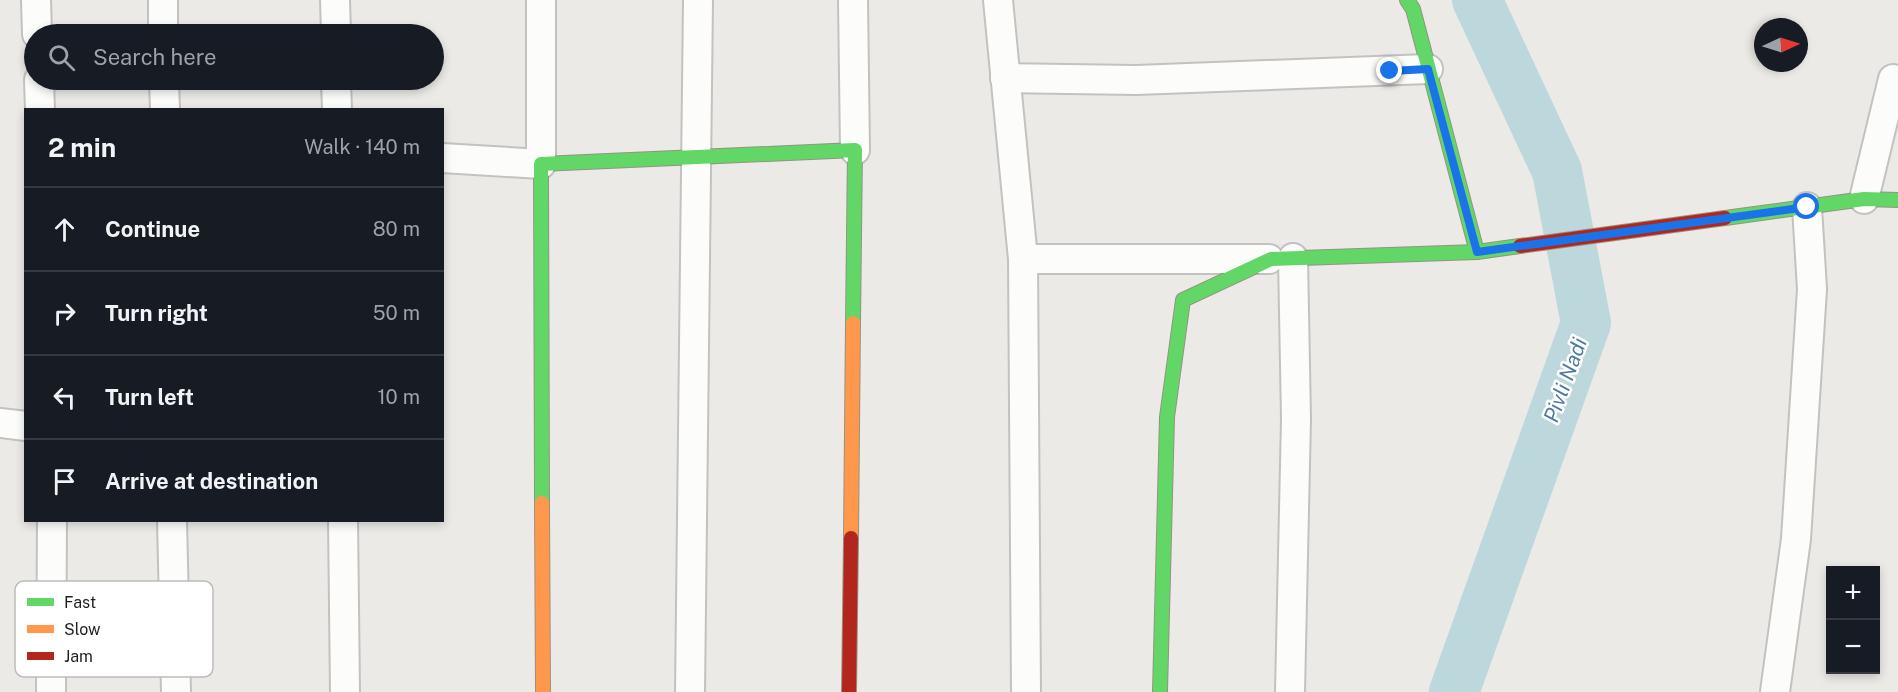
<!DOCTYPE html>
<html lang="en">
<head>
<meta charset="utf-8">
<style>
	body { margin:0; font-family:"Public Sans",sans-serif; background:#20242c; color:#f1f3f6 }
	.controls { position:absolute; right:18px; bottom:18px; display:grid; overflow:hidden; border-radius:0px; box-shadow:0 3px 9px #0003 }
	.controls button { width:54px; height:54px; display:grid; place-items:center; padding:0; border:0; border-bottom:2px solid #363941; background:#171b24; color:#f1f3f6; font:30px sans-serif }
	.compass { position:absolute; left:1754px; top:18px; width:54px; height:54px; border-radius:50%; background:#171b24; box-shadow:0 3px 9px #0003; rotate:86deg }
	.stop { position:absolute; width:18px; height:18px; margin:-14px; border:4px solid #1a73e8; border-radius:50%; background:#fff }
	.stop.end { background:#1a73e8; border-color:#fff; box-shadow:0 2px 6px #0008 }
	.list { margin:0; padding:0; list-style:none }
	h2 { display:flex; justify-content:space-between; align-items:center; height:78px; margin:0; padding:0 24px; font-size:26px }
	h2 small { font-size:20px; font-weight:400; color:#9ea1a6 }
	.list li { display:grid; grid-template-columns:39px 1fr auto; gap:18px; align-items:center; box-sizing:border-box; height:84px; padding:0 24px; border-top:2px solid #363941 }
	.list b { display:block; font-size:22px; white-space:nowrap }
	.list em { font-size:20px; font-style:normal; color:#9ea1a6 }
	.icon { flex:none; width:33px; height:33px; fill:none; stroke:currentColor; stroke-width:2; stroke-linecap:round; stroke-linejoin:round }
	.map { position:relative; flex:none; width:1898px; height:692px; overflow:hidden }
	.search { position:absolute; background:#171b24; box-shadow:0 3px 9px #0003; left:24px; top:24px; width:420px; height:66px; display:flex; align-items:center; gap:15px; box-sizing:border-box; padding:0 21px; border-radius:33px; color:#9ea1a6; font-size:22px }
	.panel { position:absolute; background:#171b24; box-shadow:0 3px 9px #0003; left:24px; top:108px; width:420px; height:414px; border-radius:0px }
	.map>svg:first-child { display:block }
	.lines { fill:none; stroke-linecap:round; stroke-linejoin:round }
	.river { stroke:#bcd8dd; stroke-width:50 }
	.street-casing { stroke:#c3c2c1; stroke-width:32 }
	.fast-casing { stroke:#949480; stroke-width:16 }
	.slow-casing { stroke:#949480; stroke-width:16 }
	.jam-casing { stroke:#949480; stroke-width:16 }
	.street { stroke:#fcfcfb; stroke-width:28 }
	.fast { stroke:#63d668; stroke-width:14 }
	.slow { stroke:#ff974d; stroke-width:14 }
	.jam { stroke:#b3261e; stroke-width:14 }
	.route { stroke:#1a73e8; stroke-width:8 }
	.labels { text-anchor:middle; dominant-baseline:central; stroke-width:5; stroke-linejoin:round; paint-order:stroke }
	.water-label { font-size:21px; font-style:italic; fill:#4e7aa0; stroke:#fff }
	.key { fill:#fff; stroke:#bcbcbc; stroke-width:1.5 }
	.key-label { font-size:16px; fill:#1e1e1e }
</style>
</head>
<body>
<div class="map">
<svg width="1898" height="692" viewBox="0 0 1898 692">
	<rect width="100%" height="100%" fill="#eceae7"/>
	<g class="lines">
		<path class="river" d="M1454 692 1586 323 1557 171 1477 0"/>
		<g class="street-casing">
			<g id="street">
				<path d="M36 0 37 34"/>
				<path d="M163 0V34"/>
				<path d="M335 0 336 34"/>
				<path d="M853 0 855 150"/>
				<path d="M998 0 1023 259"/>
				<path d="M1005 78 1136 80 1428 69"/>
				<path d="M39 80 40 110"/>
				<path d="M164 80 165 110"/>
				<path d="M336 80 337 110"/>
				<path d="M442 158 541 164V0"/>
				<path d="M1864 199 1893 79 1898 80"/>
				<path d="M0 423 26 426"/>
				<path d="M172 520 176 692"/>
				<path d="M343 520 345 692"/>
				<path d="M51 692 52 520"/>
				<path d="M690 692 698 0"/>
				<path d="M1026 692 1023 259H1269"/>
				<path d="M1290 692 1296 419 1293 258"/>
				<path d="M1775 692 1796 539 1812 289 1807 207"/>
			</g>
		</g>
		<g class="fast-casing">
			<g id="fast">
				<path d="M1407 0 1413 9 1477 252"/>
				<path d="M1725 218 1864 199 1898 200"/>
				<path d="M542 503 541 164 855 150 853 323"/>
				<path d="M1160 692 1167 417 1183 300 1271 259 1477 252 1520 246"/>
			</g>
		</g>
		<g class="slow-casing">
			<g id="slow">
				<path d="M542 503 543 692"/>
				<path d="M851 538 853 323"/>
			</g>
		</g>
		<g class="jam-casing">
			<g id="jam">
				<path d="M1520 246 1725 218"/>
				<path d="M849 692 851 538"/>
			</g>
		</g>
		<use href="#street" class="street"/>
		<use href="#fast" class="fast"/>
		<use href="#slow" class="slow"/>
		<use href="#jam" class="jam"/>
	</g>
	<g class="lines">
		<path class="route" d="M1390 71 1428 69 1477 252 1807 207"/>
	</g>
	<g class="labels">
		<g class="water-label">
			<text transform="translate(1565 380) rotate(-70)">Pivli Nadi</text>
		</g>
	</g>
	<rect x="15" y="581" width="198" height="96" rx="9" class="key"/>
	<rect x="27" y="598" width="27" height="8" fill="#63d668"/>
	<rect x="27" y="625" width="27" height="8" fill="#ff974d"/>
	<rect x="27" y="652" width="27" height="8" fill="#b3261e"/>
	<g class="key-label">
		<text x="64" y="608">Fast</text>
		<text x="64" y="635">Slow</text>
		<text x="64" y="662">Jam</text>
	</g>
</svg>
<div class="controls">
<button>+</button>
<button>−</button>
</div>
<svg class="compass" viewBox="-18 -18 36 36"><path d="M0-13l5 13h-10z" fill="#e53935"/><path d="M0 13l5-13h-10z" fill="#9ea1a6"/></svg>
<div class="stop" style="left:1807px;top:207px"></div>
<div class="stop end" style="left:1390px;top:71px"></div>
<div class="search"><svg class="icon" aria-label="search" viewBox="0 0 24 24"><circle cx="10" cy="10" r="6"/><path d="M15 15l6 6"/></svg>Search here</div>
<section class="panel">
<h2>2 min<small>Walk · 140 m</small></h2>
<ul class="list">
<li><svg class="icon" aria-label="ahead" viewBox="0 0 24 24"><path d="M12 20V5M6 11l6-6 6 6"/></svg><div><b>Continue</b></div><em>80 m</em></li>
<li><svg class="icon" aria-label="right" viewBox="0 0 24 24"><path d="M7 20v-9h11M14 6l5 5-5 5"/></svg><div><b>Turn right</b></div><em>50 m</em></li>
<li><svg class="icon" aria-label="left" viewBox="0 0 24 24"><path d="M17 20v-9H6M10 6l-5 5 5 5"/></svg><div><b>Turn left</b></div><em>10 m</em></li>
<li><svg class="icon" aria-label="arrive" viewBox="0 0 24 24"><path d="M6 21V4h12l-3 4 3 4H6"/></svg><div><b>Arrive at destination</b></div></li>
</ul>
</section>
</div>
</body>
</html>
